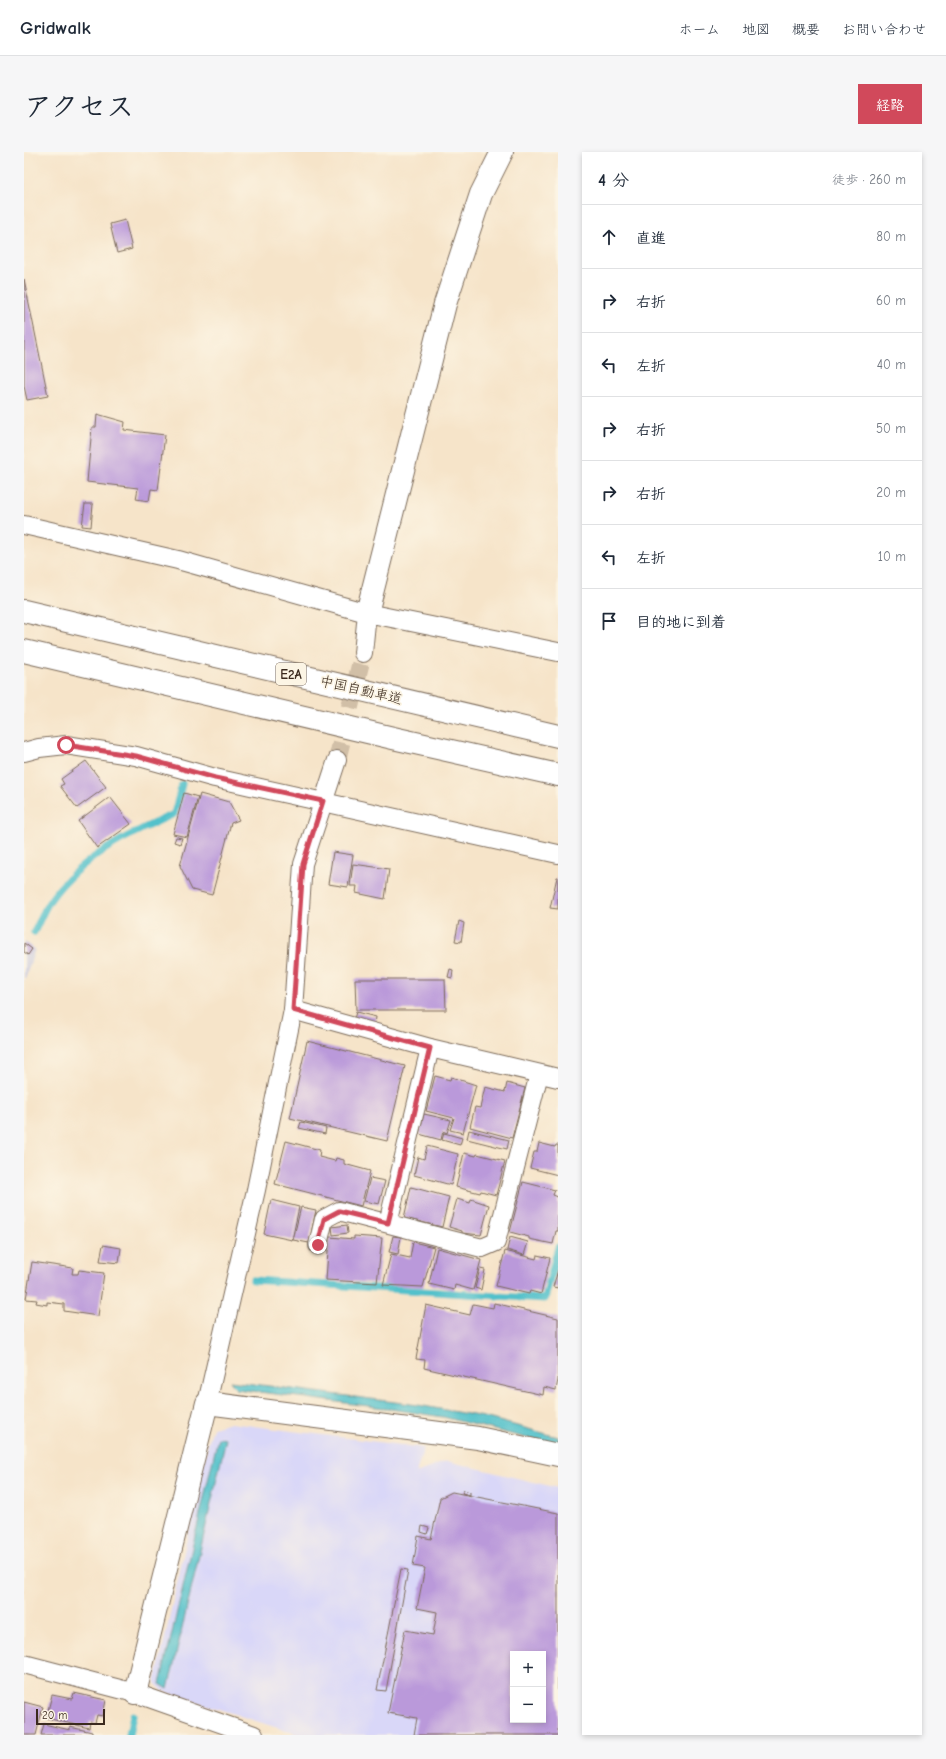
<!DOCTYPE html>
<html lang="ja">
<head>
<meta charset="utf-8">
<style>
	body { margin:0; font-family:"Comic Neue","Klee One",sans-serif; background:#f6f6f7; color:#1f2937 }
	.controls { position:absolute; right:12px; bottom:12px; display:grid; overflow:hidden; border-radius:0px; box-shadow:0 2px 6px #0003 }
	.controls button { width:36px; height:36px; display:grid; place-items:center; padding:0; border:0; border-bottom:1px solid #e0e1e3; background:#fff; color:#1f2937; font:20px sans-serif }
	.scale { position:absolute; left:12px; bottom:10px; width:69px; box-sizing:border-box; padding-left:4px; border:2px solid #3b2a1e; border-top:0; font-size:11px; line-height:14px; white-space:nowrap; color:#3b2a1e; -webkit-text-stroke:3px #fcf5e5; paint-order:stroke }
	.stop { position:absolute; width:12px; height:12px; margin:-9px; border:3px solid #d1495b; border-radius:50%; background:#fff }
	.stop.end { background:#d1495b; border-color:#fff; box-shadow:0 1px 4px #0008 }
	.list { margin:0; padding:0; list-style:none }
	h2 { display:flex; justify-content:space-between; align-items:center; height:52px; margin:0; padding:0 16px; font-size:17px }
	h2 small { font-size:13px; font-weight:400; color:#747a83 }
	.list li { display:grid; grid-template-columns:26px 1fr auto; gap:12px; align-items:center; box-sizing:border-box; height:64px; padding:0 16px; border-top:1px solid #e0e1e3 }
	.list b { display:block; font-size:15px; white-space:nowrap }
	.list em { font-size:13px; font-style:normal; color:#747a83 }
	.icon { flex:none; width:22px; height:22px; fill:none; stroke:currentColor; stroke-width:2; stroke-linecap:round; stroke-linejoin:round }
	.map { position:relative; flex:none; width:534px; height:1583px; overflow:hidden; border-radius:0px }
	header { display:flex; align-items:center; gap:24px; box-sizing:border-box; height:56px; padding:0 20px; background:#fff; border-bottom:1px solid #e0e1e3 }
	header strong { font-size:19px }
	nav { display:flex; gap:22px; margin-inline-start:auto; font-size:14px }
	.intro { display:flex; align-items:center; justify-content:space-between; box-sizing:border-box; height:96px; padding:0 24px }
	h1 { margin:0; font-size:28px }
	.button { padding:10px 18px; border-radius:0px; background:#d1495b; color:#fff; font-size:14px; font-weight:700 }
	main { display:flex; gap:24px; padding:0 24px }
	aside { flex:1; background:#fff; border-radius:0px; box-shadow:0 2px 6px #0003 }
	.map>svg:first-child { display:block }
	.built { fill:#d9d7f8; fill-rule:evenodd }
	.industrial { fill:#c0c2dd }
	.water { fill:#53c1cb; stroke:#477674 }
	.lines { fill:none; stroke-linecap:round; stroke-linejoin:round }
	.stream { stroke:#53c1cb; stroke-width:7 }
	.building { fill:#ba99da; fill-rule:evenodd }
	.street-tunnel { stroke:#d1bfa7; stroke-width:18; stroke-dasharray:18 9; stroke-linecap:butt }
	.street-casing { stroke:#7c6b5a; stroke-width:20 }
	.secondary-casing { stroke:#7c6b5a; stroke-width:24 }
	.highway-casing { stroke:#7c6b5a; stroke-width:24 }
	.street { stroke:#fff; stroke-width:18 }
	.secondary { stroke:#fff; stroke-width:22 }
	.highway { stroke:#fff; stroke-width:22 }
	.route { stroke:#d1495b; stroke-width:5 }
	.labels { text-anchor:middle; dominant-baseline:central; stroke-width:3.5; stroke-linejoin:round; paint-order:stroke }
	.shield { fill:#fcf5e5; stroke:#75675a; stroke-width:1 }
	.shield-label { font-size:13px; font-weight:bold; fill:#3b2a1e }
	.street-label { font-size:14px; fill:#3b2a1e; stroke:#fcf5e5 }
</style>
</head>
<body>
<header>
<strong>Gridwalk</strong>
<nav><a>ホーム</a><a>地図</a><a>概要</a><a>お問い合わせ</a></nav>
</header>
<div class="intro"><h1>アクセス</h1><a class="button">経路</a></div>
<main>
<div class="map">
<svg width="534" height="1583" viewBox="0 0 534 1583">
	<rect width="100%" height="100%" fill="#fcf5e5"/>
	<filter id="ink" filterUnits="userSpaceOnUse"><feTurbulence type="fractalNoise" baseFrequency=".025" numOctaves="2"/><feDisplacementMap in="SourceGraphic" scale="8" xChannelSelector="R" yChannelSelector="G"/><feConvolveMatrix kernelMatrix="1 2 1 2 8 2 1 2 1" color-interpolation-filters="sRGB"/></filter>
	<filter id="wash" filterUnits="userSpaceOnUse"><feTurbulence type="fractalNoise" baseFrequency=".012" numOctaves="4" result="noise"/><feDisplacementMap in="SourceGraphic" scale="16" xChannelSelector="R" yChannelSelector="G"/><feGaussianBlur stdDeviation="0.9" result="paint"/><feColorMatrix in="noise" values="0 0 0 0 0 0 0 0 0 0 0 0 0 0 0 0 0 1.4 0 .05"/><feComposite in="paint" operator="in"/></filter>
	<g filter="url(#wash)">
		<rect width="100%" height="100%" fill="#f6e4c9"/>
		<path class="built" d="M206 1271 400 1296 392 1321 423 1309 534 1336V1583H276L139 1539 131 1531 184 1291 189 1276ZM489 1502H519V1568H489Z"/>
		<path class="industrial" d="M0 789 11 797 0 830Z"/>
		<g class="water">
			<path d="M206 1229 394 1253 460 1265 534 1285V1294L419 1265 360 1256 212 1237Z"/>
			<path d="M194 1286 202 1287 144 1537 136 1532Z"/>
		</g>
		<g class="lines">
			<g class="stream">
				<path d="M10 780C16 769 20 757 27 747 56 706 105 682 150 662L158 632"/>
				<path d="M229 1128 521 1147 534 1095"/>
				<path d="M105 1583 109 1563"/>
			</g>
		</g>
		<g id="blocks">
			<g class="building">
				<path d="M101 68 108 97 93 101 86 72Z"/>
				<path d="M0 127 24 244 3 248 0 234Z"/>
				<path d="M73 262 101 270 100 278 141 283 134 338 127 337 125 349 112 347 114 336 63 330 68 275H72Z"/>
				<path d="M61 352H69L67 375 58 374Z"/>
				<path d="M62 609 82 635 53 656 36 634 40 632 37 627Z"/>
				<path d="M160 641 174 645 163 685 149 682Z"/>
				<path d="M176 642 205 650 215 668 207 671 188 743 168 738 156 714Z"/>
				<path d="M86 645 107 672 73 696 54 669Z"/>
				<path d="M152 685 158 686 156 692 150 690Z"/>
				<path d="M309 700 329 703 324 735 304 732Z"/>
				<path d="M329 712 365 717 361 747 332 741 333 734H326Z"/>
				<path d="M533 725H534V757L526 756Z"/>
				<path d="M435 769 440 771 437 790 431 789Z"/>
				<path d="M0 791 8 797 4 803 0 800Z"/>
				<path d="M426 817 429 818 428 826 424 825Z"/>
				<path d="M331 827H421L422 858H332Z"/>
				<path d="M332 860 352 865 351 872 330 867Z"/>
				<path d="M283 889 381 914 363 989 266 966Z"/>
				<path d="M411 924 426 928 427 925 452 933 439 981 426 978 430 966 402 959Z"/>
				<path d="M483 931 501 936 488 986 446 975 451 955 456 956 461 935 481 940Z"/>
				<path d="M400 962 427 968 423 981 419 979 417 988 395 982Z"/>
				<path d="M277 970 302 976 301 982 275 976Z"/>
				<path d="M445 978 485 988 483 997 443 987Z"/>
				<path d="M420 981 438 986 436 993 418 988Z"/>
				<path d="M262 989 296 998 295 1005 311 1009 312 1006 320 1008V1012L346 1019 337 1054 251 1032Z"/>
				<path d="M515 991 531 995 532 993H534V1023L506 1016 510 1000H513Z"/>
				<path d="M403 994 434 1002 427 1033 390 1023 394 1005 400 1007Z"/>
				<path d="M440 1001 452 1004 453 1002 481 1009 472 1043 457 1039 456 1041 432 1035Z"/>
				<path d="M346 1026 361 1029 355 1052 340 1049Z"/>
				<path d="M499 1030 531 1038 529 1043 534 1045V1079H532L529 1092 505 1087V1085L486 1080Z"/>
				<path d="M387 1035 425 1045 418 1075 380 1066Z"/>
				<path d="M433 1047 446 1051 447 1047 465 1053 457 1083 438 1081V1079L425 1075Z"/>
				<path d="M247 1048 275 1055 268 1088 240 1082Z"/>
				<path d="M277 1055 292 1058 285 1091 269 1088Z"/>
				<path d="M323 1073 324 1081 309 1083 308 1075Z"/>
				<path d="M330 1084 358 1086 353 1131 302 1128 305 1085 330 1087Z"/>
				<path d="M369 1084 377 1085 374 1102 365 1100Z"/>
				<path d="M486 1085 504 1090 500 1103 483 1098Z"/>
				<path d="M389 1090 410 1095 399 1135 359 1133 367 1102 386 1106Z"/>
				<path d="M79 1093 97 1096 95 1111 76 1109Z"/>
				<path d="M413 1096 457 1108 449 1138 431 1133 430 1138 405 1132Z"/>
				<path d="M481 1099 512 1107 513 1103 526 1106 517 1142 506 1139 505 1142 472 1134Z"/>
				<path d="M8 1110 49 1116 48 1122H54L55 1118 80 1121 74 1164 40 1159V1152L23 1150V1153L12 1151 13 1148 2 1147Z"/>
				<path d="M456 1117 461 1118 457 1138 451 1136Z"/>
				<path d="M534 1118V1136L529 1135Z"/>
				<path d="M470 1151 534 1166V1228L532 1238 520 1235 519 1243 400 1216 401 1208 392 1207 402 1153 446 1163 449 1152 469 1156Z"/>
				<path d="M440 1338 446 1340V1343L438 1341Z"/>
				<path d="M428 1340 534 1361V1583H390L393 1566 364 1561 381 1478 409 1483 413 1460 393 1456 401 1416 389 1414 394 1384 407 1387 416 1346ZM489 1502H519V1568H489Z"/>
				<path d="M398 1374 405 1376 403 1382 397 1380Z"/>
				<path d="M377 1417 384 1418 362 1539 353 1538Z"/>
				<path d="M50 1541 82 1548 79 1564 73 1563 71 1571 66 1570 65 1576 22 1566 28 1543 48 1547Z"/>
				<path d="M0 1550 19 1555 12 1583H0Z"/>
				<path d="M20 1572 46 1578V1575L68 1580V1583H17Z"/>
			</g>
		</g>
	</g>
	<g filter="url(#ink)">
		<use href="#blocks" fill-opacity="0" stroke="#7c6b5a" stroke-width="1"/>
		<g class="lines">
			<path class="street-tunnel" d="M313 608 339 501"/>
			<g class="street-casing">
				<g id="street">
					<path d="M0 373 154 408 343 461 534 500"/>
					<path d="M339 501 343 461"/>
					<path d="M0 600 15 596 42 593 112 604 191 626 534 702"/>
					<path d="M269 858 406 896 534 926"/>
					<path d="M364 1071 406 896"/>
					<path d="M294 1093 300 1067 315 1059 458 1096 472 1090 515 922"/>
					<path d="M183 1251 232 1038 269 858 279 712 313 608"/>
					<path d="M0 1512 111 1541 230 1583"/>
				</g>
			</g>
			<g class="secondary-casing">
				<g id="secondary">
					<path d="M343 461 421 152 457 42 478 0"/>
					<path d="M111 1541 183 1251 454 1286 534 1303"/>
				</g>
			</g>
			<g class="highway-casing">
				<g id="highway">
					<path d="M0 459 534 584"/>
					<path d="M0 499 369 586 534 623"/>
				</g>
			</g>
			<use href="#street" class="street"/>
			<use href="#secondary" class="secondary"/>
			<use href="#highway" class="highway"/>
		</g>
	</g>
	<g class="lines" filter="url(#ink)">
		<path class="route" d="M42 593 112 604 191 626 299 649 279 712 269 858 406 896 364 1071 315 1059 300 1067 294 1093"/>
	</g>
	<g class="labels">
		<rect class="shield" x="252" y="511" width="30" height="22" rx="3"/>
		<g class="shield-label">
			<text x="267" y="522">E2A</text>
		</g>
		<g class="street-label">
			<text transform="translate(337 538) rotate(13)">中国自動車道</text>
		</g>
	</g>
</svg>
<div class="controls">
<button>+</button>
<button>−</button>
</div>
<div class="scale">20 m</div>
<div class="stop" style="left:42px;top:593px"></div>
<div class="stop end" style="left:294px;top:1093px"></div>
</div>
<aside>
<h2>4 分<small>徒歩 · 260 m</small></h2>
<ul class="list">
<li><svg class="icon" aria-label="ahead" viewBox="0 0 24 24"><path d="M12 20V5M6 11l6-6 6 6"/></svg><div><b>直進</b></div><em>80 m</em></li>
<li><svg class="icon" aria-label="right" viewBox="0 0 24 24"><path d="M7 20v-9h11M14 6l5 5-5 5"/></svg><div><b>右折</b></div><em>60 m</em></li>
<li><svg class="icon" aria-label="left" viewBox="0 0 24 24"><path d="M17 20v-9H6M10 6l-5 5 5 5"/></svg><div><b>左折</b></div><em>40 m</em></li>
<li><svg class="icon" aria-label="right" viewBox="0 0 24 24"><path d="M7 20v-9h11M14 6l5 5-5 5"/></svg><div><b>右折</b></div><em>50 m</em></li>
<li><svg class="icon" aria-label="right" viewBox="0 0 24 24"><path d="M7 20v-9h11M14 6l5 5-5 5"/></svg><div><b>右折</b></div><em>20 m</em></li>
<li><svg class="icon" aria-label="left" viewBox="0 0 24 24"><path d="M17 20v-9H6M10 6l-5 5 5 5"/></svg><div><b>左折</b></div><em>10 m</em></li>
<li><svg class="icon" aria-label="arrive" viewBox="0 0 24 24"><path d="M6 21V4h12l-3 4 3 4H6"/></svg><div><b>目的地に到着</b></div></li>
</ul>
</aside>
</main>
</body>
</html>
